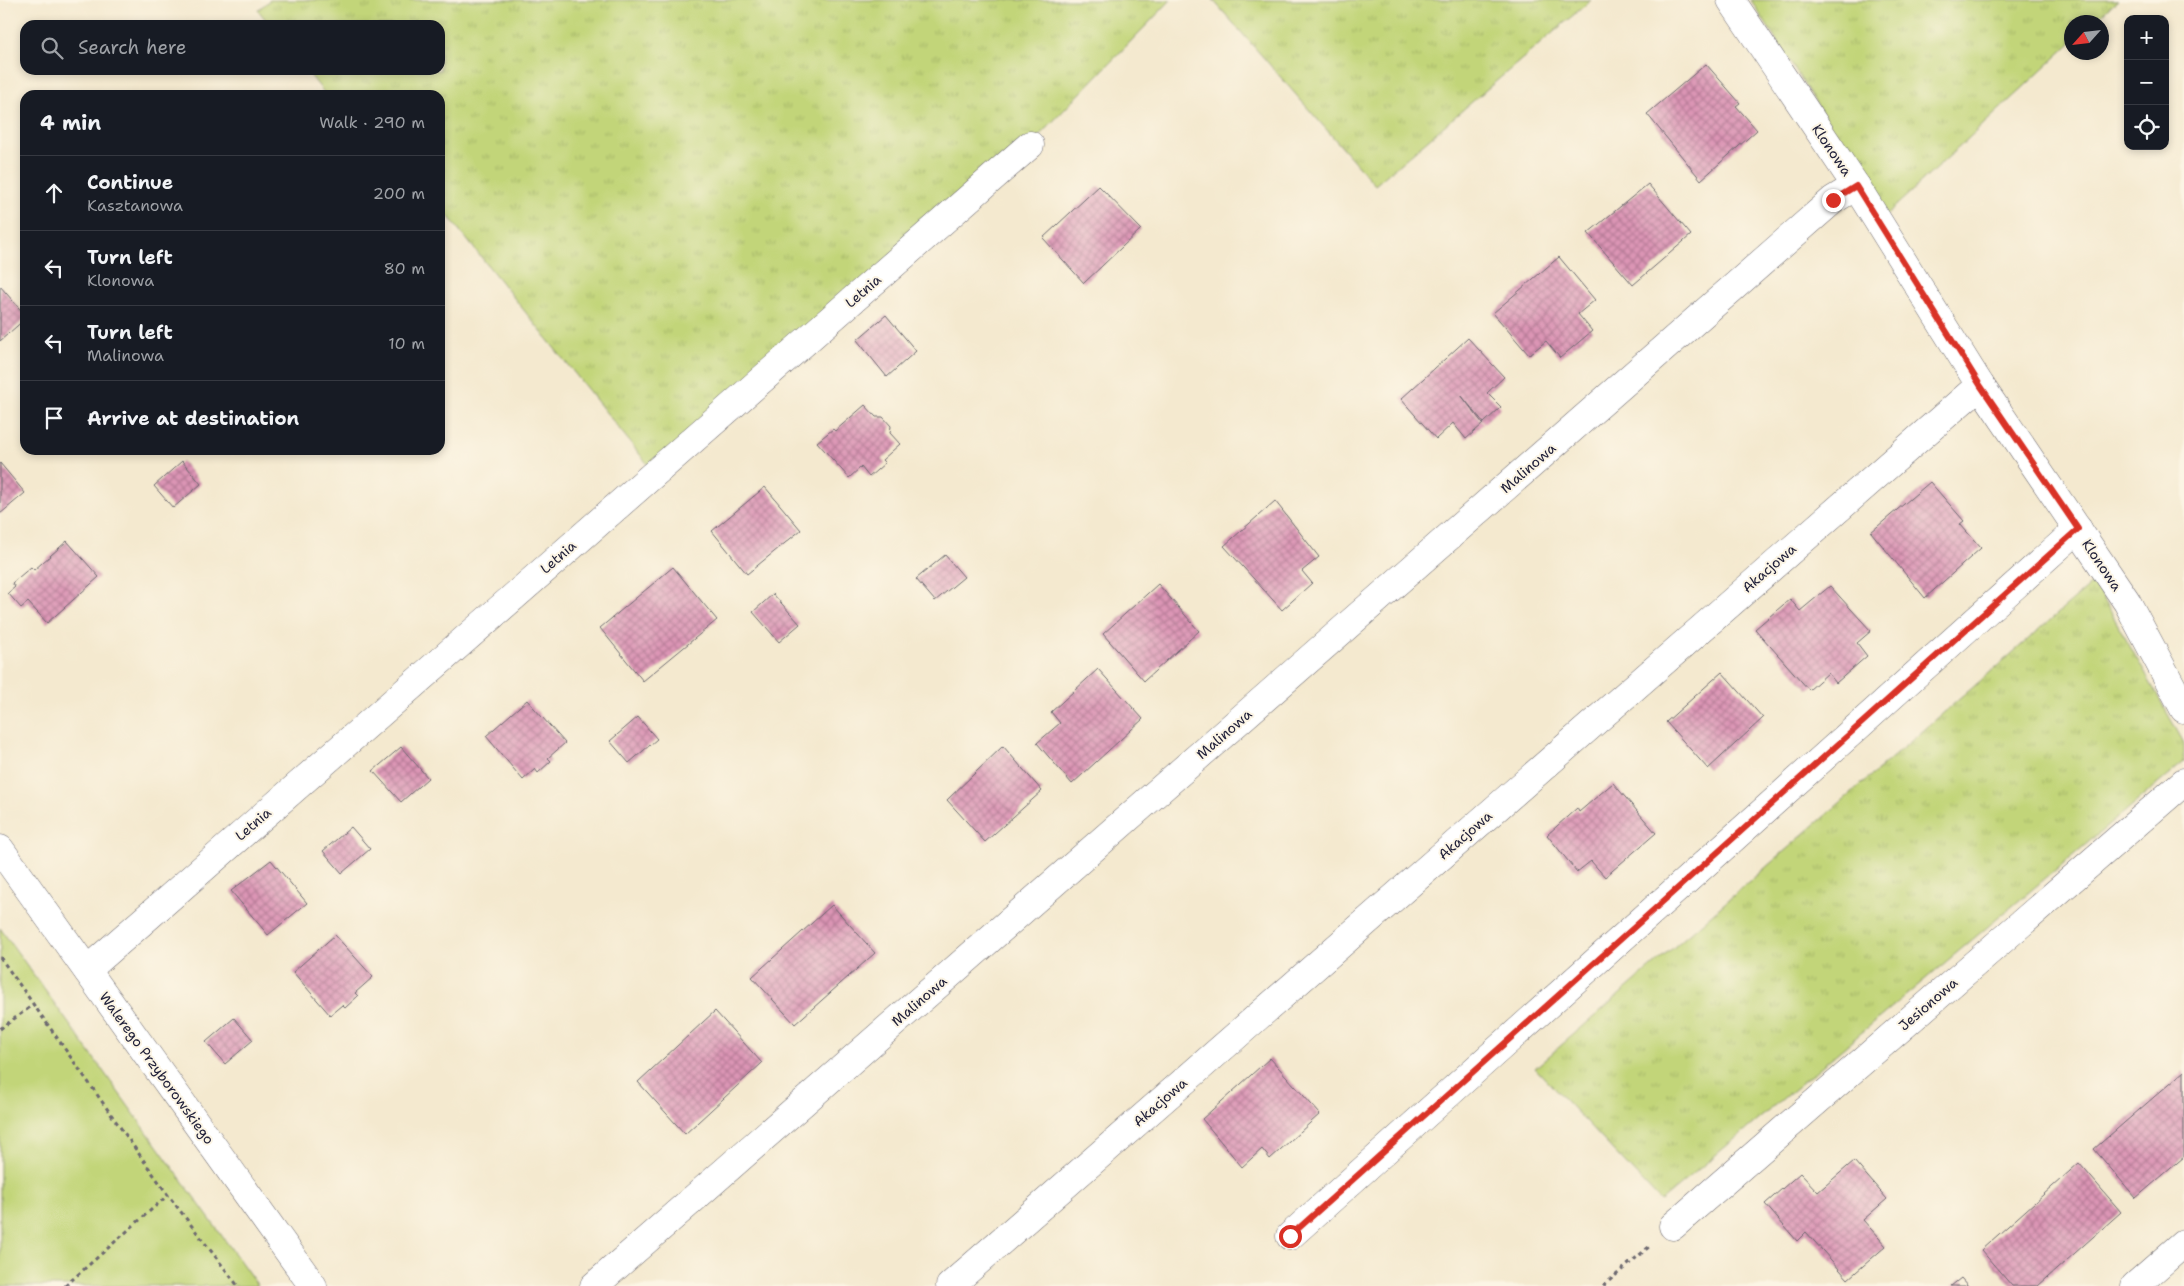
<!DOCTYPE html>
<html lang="en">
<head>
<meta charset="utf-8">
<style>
	body { margin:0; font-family:"Shantell Sans",sans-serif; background:#20242c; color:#f1f3f6 }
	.controls { position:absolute; right:15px; top:15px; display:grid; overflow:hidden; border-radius:10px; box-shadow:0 2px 8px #0003 }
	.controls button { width:45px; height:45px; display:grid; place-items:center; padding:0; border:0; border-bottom:1px solid #363941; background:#171b24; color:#f1f3f6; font:25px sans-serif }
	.compass { position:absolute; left:2064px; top:15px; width:45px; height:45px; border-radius:50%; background:#171b24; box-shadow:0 2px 8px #0003; rotate:243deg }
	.stop { position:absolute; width:15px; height:15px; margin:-11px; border:4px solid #d93025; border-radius:50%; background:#fff }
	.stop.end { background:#d93025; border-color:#fff; box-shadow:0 1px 5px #0008 }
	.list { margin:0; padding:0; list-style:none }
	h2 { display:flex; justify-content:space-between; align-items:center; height:65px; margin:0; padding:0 20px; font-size:21px }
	h2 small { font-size:16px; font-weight:400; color:#9ea1a6 }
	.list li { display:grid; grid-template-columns:32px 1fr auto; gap:15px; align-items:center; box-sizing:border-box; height:75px; padding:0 20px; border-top:1px solid #363941 }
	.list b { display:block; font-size:19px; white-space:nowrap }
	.list p { margin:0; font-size:16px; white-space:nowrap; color:#9ea1a6 }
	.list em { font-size:16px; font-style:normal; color:#9ea1a6 }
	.icon { flex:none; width:28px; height:28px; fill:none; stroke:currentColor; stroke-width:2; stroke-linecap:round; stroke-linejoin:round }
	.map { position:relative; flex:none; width:2184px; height:1286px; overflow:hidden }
	.search { position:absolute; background:#171b24; box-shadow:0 2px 8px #0003; left:20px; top:20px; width:425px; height:55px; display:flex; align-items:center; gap:12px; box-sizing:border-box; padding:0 18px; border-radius:15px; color:#9ea1a6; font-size:19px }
	.panel { position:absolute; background:#171b24; box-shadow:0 2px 8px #0003; left:20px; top:90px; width:425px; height:365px; border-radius:15px }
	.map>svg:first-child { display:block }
	.grass { fill:url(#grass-tufts); stroke:#727c5a }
	.green { fill:#c2d579; stroke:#727c5a }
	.building { fill:url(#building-cross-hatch) }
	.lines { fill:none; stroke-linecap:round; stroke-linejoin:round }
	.minor-casing { stroke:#6c686f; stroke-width:29 }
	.path { stroke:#6c686f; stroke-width:3; stroke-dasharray:4 4; stroke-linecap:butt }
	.minor { stroke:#fff; stroke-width:28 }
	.route { stroke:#d93025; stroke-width:6 }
	.labels { text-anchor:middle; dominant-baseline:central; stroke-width:4; stroke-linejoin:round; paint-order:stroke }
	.street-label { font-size:14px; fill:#22223b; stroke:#fcf5e5 }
</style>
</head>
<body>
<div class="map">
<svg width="2184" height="1286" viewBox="0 0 2184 1286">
	<defs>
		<pattern id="grass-tufts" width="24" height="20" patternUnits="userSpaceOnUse" patternTransform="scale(1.25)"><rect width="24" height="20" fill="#c2d579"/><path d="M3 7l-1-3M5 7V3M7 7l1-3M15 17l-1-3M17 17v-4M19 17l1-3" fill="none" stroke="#a6b76a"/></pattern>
		<pattern id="building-cross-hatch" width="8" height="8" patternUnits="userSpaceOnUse" patternTransform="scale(1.25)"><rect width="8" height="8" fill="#dc95b5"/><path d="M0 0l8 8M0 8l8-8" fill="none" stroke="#b27994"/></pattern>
	</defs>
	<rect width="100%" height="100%" fill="#fcf5e5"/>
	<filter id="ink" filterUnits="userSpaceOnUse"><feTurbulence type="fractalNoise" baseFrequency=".02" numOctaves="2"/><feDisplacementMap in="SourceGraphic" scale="10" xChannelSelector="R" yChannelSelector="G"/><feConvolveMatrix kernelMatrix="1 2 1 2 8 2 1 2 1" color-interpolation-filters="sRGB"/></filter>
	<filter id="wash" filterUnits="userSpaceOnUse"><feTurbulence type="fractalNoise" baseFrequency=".0096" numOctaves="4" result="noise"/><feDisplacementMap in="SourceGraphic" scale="20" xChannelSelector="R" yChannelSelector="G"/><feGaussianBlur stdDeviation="1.12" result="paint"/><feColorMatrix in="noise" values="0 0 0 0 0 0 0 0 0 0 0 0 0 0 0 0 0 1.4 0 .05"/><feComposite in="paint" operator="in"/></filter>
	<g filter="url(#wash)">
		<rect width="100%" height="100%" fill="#f4e9cf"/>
		<g class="grass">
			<path d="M270 0H1171L1030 145 654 472 440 206V95H326L306 70H440V25H270L258 10Z"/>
			<path d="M1213 0H1591L1375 185Z"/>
			<path d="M1751 0H2118L2093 22H2072L2071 43 1886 215Z"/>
			<path d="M2094 582 2184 743V762L1661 1201 1535 1068Z"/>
		</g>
		<path class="green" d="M0 928 235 1254 258 1286H0Z"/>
		<g id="blocks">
			<g class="building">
				<path d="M1706 64 1740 103 1736 106 1757 130 1701 180 1647 114Z"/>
				<path d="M1648 184 1691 235 1633 285 1588 233Z"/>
				<path d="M1099 186 1141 229 1084 283 1043 238Z"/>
				<path d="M1559 257 1595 300 1578 314 1592 331 1560 358 1546 341 1529 355 1493 313Z"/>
				<path d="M0 286 25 315V319L0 341Z"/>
				<path d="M886 315 916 351 887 377 857 340Z"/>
				<path d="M1468 338 1504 377 1487 393 1501 407 1484 423 1461 395 1483 424 1466 439 1453 423 1436 439 1401 399Z"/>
				<path d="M865 405 876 417H883L891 426 890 433 900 444 882 460 885 463 869 477 861 467 849 478 817 442 833 429 835 431Z"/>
				<path d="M182 461 201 484 173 508 154 486Z"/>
				<path d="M0 463 25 493 0 514Z"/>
				<path d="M1930 482 1964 521 1960 524 1981 548 1925 598 1871 532Z"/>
				<path d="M765 487 801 530 747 574 712 531Z"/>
				<path d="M1275 501 1319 557 1302 571 1312 583 1282 610 1224 546Z"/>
				<path d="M67 541 99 577 47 623 28 602 21 608 8 593 15 587 12 583 31 567 34 570Z"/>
				<path d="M945 555 964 577 935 601 916 579Z"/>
				<path d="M673 567 717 620 643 681 600 628Z"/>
				<path d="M1158 584 1199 631 1144 681 1103 634Z"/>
				<path d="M1830 586 1871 631 1857 643 1867 656 1836 683 1828 673 1809 690 1755 629 1790 599 1800 611Z"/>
				<path d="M773 594 800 624 779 642 753 612Z"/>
				<path d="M1098 669 1143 719 1072 784 1037 743 1060 723 1051 712Z"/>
				<path d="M1722 672 1763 718 1708 769 1666 722Z"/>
				<path d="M527 700 565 743 548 758 551 761 538 773 535 769 523 780 486 736Z"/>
				<path d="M638 717 657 739 629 763 610 741Z"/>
				<path d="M1003 746 1042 791 985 842 947 800Z"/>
				<path d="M401 747 428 778 401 802 373 771Z"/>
				<path d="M1613 783 1656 833 1605 877 1591 861 1577 872 1547 835 1577 808 1579 812Z"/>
				<path d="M351 827 370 849 342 873 323 851Z"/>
				<path d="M271 860 307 903 268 935 231 891Z"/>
				<path d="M832 905 875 953 795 1024 752 977Z"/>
				<path d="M335 935 373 977 355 993 358 996 345 1008 342 1005 330 1015 293 972Z"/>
				<path d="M715 1011 762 1063 685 1134 638 1082Z"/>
				<path d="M234 1018 253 1040 225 1064 206 1042Z"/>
				<path d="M1270 1058 1320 1114 1270 1159 1262 1149 1242 1167 1202 1119Z"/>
				<path d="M2184 1071V1157L2136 1198 2094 1149Z"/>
				<path d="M1854 1161 1887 1199 1863 1220 1886 1246 1848 1279 1806 1232 1797 1241 1765 1204 1800 1173 1818 1192Z"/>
				<path d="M2079 1163 2121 1212 2038 1286H2012L1981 1250Z"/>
				<path d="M1961 1278 1968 1286H1951Z"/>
			</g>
		</g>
	</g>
	<g filter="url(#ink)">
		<use href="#blocks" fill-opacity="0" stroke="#6c686f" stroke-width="1"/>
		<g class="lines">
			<g class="minor-casing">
				<g id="minor">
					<path d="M1731 0 1856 186 1980 385 2127 602 2184 709"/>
					<path d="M0 849 313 1286"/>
					<path d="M87 970 1030 145"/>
					<path d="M1673 1226 2184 782"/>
					<path d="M1290 1236 2078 529"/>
					<path d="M594 1286 1833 200 1856 186"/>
					<path d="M950 1286 1980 385"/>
					<path d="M2135 1286 2184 1243"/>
				</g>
			</g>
			<g class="path">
				<path d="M0 957 168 1195 238 1286"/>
				<path d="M0 1029 33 1005"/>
				<path d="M65 1286 168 1195"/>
				<path d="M1603 1286 1650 1246"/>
			</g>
			<use href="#minor" class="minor"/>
		</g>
	</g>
	<g class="lines" filter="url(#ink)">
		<path class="route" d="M1290 1236 2078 529 1980 385 1856 186 1833 200"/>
	</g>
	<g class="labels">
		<g class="street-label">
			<text transform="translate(1832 150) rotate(56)">Klonowa</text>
			<text transform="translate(863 291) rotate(-41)">Letnia</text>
			<text transform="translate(1528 468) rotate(-41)">Malinowa</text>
			<text transform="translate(558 557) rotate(-41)">Letnia</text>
			<text transform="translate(2102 565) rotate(56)">Klonowa</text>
			<text transform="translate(1769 568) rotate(-41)">Akacjowa</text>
			<text transform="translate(1224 734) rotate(-41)">Malinowa</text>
			<text transform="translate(253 824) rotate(-41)">Letnia</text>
			<text transform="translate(1465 835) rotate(-41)">Akacjowa</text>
			<text transform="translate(919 1001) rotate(-41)">Malinowa</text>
			<text transform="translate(1928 1004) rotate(-41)">Jesionowa</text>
			<text transform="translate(157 1068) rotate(54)">Walerego Przyborowskiego</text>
			<text transform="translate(1160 1102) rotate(-41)">Akacjowa</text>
		</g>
	</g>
</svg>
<div class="controls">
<button>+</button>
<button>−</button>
<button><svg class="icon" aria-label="locate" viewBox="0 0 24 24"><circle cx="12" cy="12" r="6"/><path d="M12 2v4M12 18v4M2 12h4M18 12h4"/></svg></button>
</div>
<svg class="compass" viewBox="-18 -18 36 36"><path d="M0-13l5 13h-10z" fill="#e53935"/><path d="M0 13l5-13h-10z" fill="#9ea1a6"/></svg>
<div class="stop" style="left:1290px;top:1236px"></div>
<div class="stop end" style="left:1833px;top:200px"></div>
<div class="search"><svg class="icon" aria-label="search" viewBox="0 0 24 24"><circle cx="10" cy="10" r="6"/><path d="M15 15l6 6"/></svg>Search here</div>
<section class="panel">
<h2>4 min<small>Walk · 290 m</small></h2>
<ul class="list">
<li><svg class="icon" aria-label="ahead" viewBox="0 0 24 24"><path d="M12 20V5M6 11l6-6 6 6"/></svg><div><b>Continue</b><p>Kasztanowa</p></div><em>200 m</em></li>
<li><svg class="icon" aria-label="left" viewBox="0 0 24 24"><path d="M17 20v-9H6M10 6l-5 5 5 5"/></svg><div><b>Turn left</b><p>Klonowa</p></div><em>80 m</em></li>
<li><svg class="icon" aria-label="left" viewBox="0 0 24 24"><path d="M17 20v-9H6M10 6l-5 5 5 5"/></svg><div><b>Turn left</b><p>Malinowa</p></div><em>10 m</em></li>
<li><svg class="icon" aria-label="arrive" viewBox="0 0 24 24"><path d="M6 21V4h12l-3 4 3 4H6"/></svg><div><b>Arrive at destination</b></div></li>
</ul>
</section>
</div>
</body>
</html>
